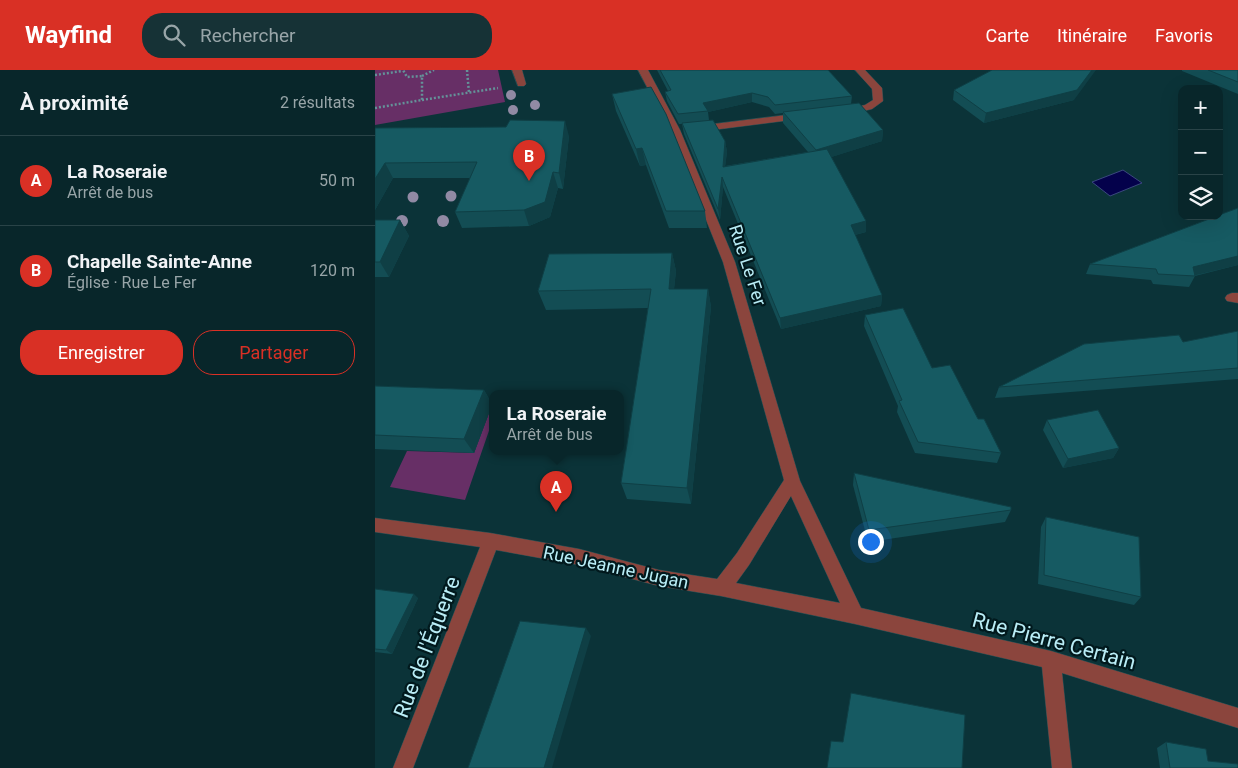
<!DOCTYPE html>
<html lang="fr">
<head>
<meta charset="utf-8">
<style>
	body { margin:0; font-family:Roboto,sans-serif; background:#163236; color:#f1f3f6 }
	.controls { position:absolute; right:15px; top:15px; display:grid; overflow:hidden; border-radius:10px; box-shadow:0 5px 20px #0002 }
	.controls button { width:45px; height:45px; display:grid; place-items:center; padding:0; border:0; border-bottom:1px solid #294347; background:#08262a; color:#f1f3f6; font:25px sans-serif }
	.you { position:absolute; left:495px; top:471px; width:18px; height:18px; margin:-12px; border:4px solid #fff; border-radius:50%; background:#1a73e8; box-shadow:0 0 0 8px #1a73e833 }
	.badge { display:grid; place-items:center; width:32px; height:32px; border-radius:50%; background:#d93025; color:#fff; font-size:16px; font-weight:700 }
	.pin { position:absolute; translate:-50% -41px; filter:drop-shadow(0 1px 2px #0008) }
	.pin::after { content:''; position:absolute; top:26px; width:18px; height:15px; background:inherit; clip-path:polygon(0 0,100% 0,50% 100%) }
	.popup { position:absolute; left:114px; top:320px; width:135px; height:65px; box-sizing:border-box; display:grid; place-content:center; border-radius:10px; background:#08262a; filter:drop-shadow(0 1px 4px #0005); font-size:16px; white-space:nowrap; color:#98a5a8 }
	.popup b { font-size:19px; color:#f1f3f6 }
	.popup::after { content:''; position:absolute; left:50%; top:100%; margin-left:-10px; border:10px solid transparent; border-top-color:#08262a }
	.list { margin:0; padding:0; list-style:none }
	h2 { display:flex; justify-content:space-between; align-items:center; height:65px; margin:0; padding:0 20px; font-size:21px }
	h2 small { font-size:16px; font-weight:400; color:#98a5a8 }
	.list li { display:grid; grid-template-columns:32px 1fr auto; gap:15px; align-items:center; box-sizing:border-box; height:90px; padding:0 20px; border-top:1px solid #294347 }
	.list b { display:block; font-size:19px; white-space:nowrap }
	.list p { margin:0; font-size:16px; white-space:nowrap; color:#98a5a8 }
	.list em { font-size:16px; font-style:normal; color:#98a5a8 }
	.actions { display:flex; gap:10px; padding:15px 20px }
	.actions a { flex:1; padding:11px 0; border:1px solid #d93025; border-radius:20px; text-align:center; font-size:18px; color:#d93025 }
	.actions .main { background:#d93025; color:#fff }
	.icon { flex:none; width:28px; height:28px; fill:none; stroke:currentColor; stroke-width:2; stroke-linecap:round; stroke-linejoin:round }
	.map { position:relative; flex:none; width:863px; height:698px; overflow:hidden }
	header { display:flex; align-items:center; gap:30px; box-sizing:border-box; height:70px; padding:0 25px; background:#d93025; color:#fff }
	header strong { font-size:24px }
	nav { display:flex; gap:28px; margin-inline-start:auto; font-size:18px }
	.search { width:350px; height:45px; background:#163236; display:flex; align-items:center; gap:12px; box-sizing:border-box; padding:0 18px; border-radius:20px; color:#98a5a8; font-size:19px }
	main { display:flex }
	aside { flex:1; background:#08262a }
	.map>svg:first-child { display:block }
	.green { fill:#672f66 }
	.water { fill:#04014b; stroke:#3a487e }
	.lines { fill:none; stroke-linecap:round; stroke-linejoin:round }
	.minor-casing { stroke:#275156; stroke-width:1 }
	.path { stroke:#649299; stroke-width:2.5; stroke-dasharray:2 2; stroke-linecap:butt }
	.minor { fill:#8b453d; fill-rule:evenodd }
	.tree { fill:#918aa4 }
	.wall { fill:#134d54; fill-rule:evenodd }
	.shaded-wall { fill:#0f3f45 }
	.building { fill:#165a62; stroke:#0f3f45 }
	.labels { text-anchor:middle; dominant-baseline:central; stroke-width:4.5; stroke-linejoin:round; paint-order:stroke }
	.street-label { font-size:18px; fill:#b9edf6; stroke:#01191d }
	.near-street-label { font-size:21px; fill:#b9edf6; stroke:#01191d }
</style>
</head>
<body>
<header>
<strong>Wayfind</strong>
<div class="search"><svg class="icon" aria-label="search" viewBox="0 0 24 24"><circle cx="10" cy="10" r="6"/><path d="M15 15l6 6"/></svg>Rechercher</div>
<nav><a>Carte</a><a>Itinéraire</a><a>Favoris</a></nav>
</header>
<main>
<aside>
<h2>À proximité<small>2 résultats</small></h2>
<ul class="list">
<li><span class="badge">A</span><div><b>La Roseraie</b><p>Arrêt de bus</p></div><em>50 m</em></li>
<li><span class="badge">B</span><div><b>Chapelle Sainte-Anne</b><p>Église · Rue Le Fer</p></div><em>120 m</em></li>
</ul>
<div class="actions"><a class="main">Enregistrer</a><a>Partager</a></div>
</aside>
<div class="map">
<svg width="863" height="698" viewBox="0 0 863 698">
	<rect width="100%" height="100%" fill="#0b3338"/>
	<g class="green">
		<path d="M0 0H123L130 32 0 55Z"/>
		<path d="M117 335V352L90 430 15 417 32 381 99 383Z"/>
	</g>
	<path class="water" d="M748 100 767 113 735 126 717 112Z"/>
	<g class="lines">
		<g class="minor-casing">
			<g id="minor">
				<path d="M137 0H147L151 14 149 16H143Z"/>
				<path d="M263 0H273L305 60 360 192 425 411 486 538 676 581 863 638V658L687 603 697 698H677L667 597 480 554 346 526 284 516 204 495 121 480 38 698H18L105 477 0 462V448L115 463 204 479 284 500 342 509 362 483 409 410 348 192 295 60ZM416 426 465 533 361 513 374 495Z"/>
				<path d="M480 0H490L507 18 508 31 497 39 468 46 464 45 463 43 464 41 490 35 498 30 497 19Z"/>
				<path d="M428 43 433 46 432 48 322 62 317 59 322 56Z"/>
				<path d="M857 223H863V233L852 231 850 228 852 225Z"/>
			</g>
		</g>
		<g class="path">
			<path d="M92 0 94 23"/>
			<path d="M0 5 27 1"/>
			<path d="M47 6 59 0"/>
			<path d="M47 30 123 18"/>
			<path d="M0 38 47 30V6L32 7 28 0"/>
		</g>
		<use href="#minor" class="minor"/>
	</g>
	<g class="tree">
		<circle cx="136" cy="25" r="5"/>
		<circle cx="160" cy="35" r="5"/>
		<circle cx="138" cy="40" r="5"/>
		<circle cx="76" cy="126" r="5.5"/>
		<circle cx="38" cy="127" r="5.5"/>
		<circle cx="27" cy="151" r="6"/>
		<circle cx="68" cy="151" r="6"/>
	</g>
	<g class="wall">
		<path d="M282 0H453L477 26 476 34 508 60 507 71 456 87 491 162 480 165 507 225 506 236 406 259 348 117 345 150 309 64 307 54H304L292 31 290 22 293 21ZM377 32 394 37 400 44 408 43V53L433 82 350 96 352 82 350 71 334 50 333 42Z"/>
		<path d="M807 0H863V24L807 1Z"/>
		<path d="M579 20 699 30 609 53 578 30Z"/>
		<path d="M237 24 330 141 332 158H294L271 95 265 96 241 41Z"/>
		<path d="M0 58 194 66 188 119 183 118 175 147 154 156 87 158 80 142 95 108H18L0 140Z"/>
		<path d="M863 138V195L820 206 814 217 778 214 776 210 711 204 715 194Z"/>
		<path d="M0 150H25L34 166 14 207H0Z"/>
		<path d="M297 183 301 201 299 219H333L336 237 316 434 252 429 246 413 273 238 171 240 163 221Z"/>
		<path d="M490 245 557 298 603 349 626 383 622 393 540 383 522 342 523 336 489 256Z"/>
		<path d="M863 261V309L620 328 624 317 808 272Z"/>
		<path d="M0 316 109 320 117 334V335L99 383 0 379Z"/>
		<path d="M672 350 744 378 738 388 688 398 668 360Z"/>
		<path d="M479 403 636 440 630 452 493 472 478 415Z"/>
		<path d="M671 447 766 527 759 535 663 514 666 457Z"/>
		<path d="M0 519 43 528 17 584 0 582Z"/>
		<path d="M791 672 833 691 863 698H785L782 678Z"/>
	</g>
	<g class="shaded-wall">
		<path d="M717 0H721L699 30 609 53 611 43Z"/>
		<path d="M377 23V32L333 42 328 33Z"/>
		<path d="M190 51 194 66 188 119 184 103Z"/>
		<path d="M508 60 507 71 441 92V80Z"/>
		<path d="M350 71 352 82 349 107 348 97Z"/>
		<path d="M267 78 271 95 265 96 261 79Z"/>
		<path d="M10 93 18 108 0 140V109Z"/>
		<path d="M178 102 183 118 175 147 154 156 149 140Z"/>
		<path d="M347 107 348 117 345 150 343 139Z"/>
		<path d="M25 150 34 166 14 207 5 192Z"/>
		<path d="M491 151V162L475 166 476 155Z"/>
		<path d="M297 183 301 201 297 237 294 219Z"/>
		<path d="M863 186V195L817 206 818 197Z"/>
		<path d="M333 219 336 237 316 434 312 418Z"/>
		<path d="M507 225 506 236 406 259 405 248Z"/>
		<path d="M109 320 117 334V335L99 383 89 369Z"/>
		<path d="M744 378 738 388 688 398 693 389Z"/>
		<path d="M39 524 43 528 17 584 11 580Z"/>
		<path d="M211 558 216 566 177 698H169Z"/>
	</g>
	<g class="building">
		<path d="M285 0H453L477 26 400 35 393 27 377 23 328 33 333 41 303 44 290 22 296 20Z"/>
		<path d="M617 0H717L702 20 611 43 579 20Z"/>
		<path d="M833 0H863V12Z"/>
		<path d="M276 17 291 44 330 141H291L267 78 261 79 237 24Z"/>
		<path d="M484 33 508 60 441 80 408 42Z"/>
		<path d="M135 50 190 51 184 103 178 102 170 132 149 140 80 142 102 92 10 93 0 109V58L131 57Z"/>
		<path d="M338 50 350 71 348 97 452 79 491 151 476 155 507 225 405 248 347 107 343 139 307 53Z"/>
		<path d="M863 138V186L818 197 820 206 783 204 781 199 715 194 842 146H844V145Z"/>
		<path d="M0 150H25L5 192H0Z"/>
		<path d="M297 183 294 219H333L312 418 246 413 276 219 163 221 174 184Z"/>
		<path d="M528 238 557 298 575 295 603 349H609L626 383 543 372 524 331 527 330 490 245Z"/>
		<path d="M863 261V298L624 317 709 274 804 265 808 272Z"/>
		<path d="M0 316 109 320 89 369 0 365Z"/>
		<path d="M723 340 744 378 693 389 672 350Z"/>
		<path d="M479 403 636 437V440L494 460Z"/>
		<path d="M671 447 764 467 766 527 669 505Z"/>
		<path d="M0 519 39 524 11 580 0 579Z"/>
		<path d="M145 551 211 558 169 698H93Z"/>
		<path d="M476 623 590 645 587 698H452L456 671 468 672Z"/>
		<path d="M791 672 831 679 833 691 863 694V698H795Z"/>
	</g>
	<g class="labels">
		<g class="street-label">
			<text transform="translate(373 195) rotate(72)">Rue Le Fer</text>
			<text transform="translate(241 497) rotate(12)">Rue Jeanne Jugan</text>
		</g>
		<g class="near-street-label">
			<text transform="translate(679 571) rotate(15)">Rue Pierre Certain</text>
			<text transform="translate(52 577) rotate(-69)">Rue de l'Équerre</text>
		</g>
	</g>
</svg>
<div class="controls">
<button>+</button>
<button>−</button>
<button><svg class="icon" aria-label="layers" viewBox="0 0 24 24"><path d="M12 4l9 5-9 5-9-5zM3 14l9 5 9-5"/></svg></button>
</div>
<div class="you"></div>
<div class="pin badge" style="left:181px;top:442px">A</div>
<div class="popup"><b>La Roseraie</b>Arrêt de bus</div>
<div class="pin badge" style="left:154px;top:111px">B</div>
</div>
</main>
</body>
</html>
